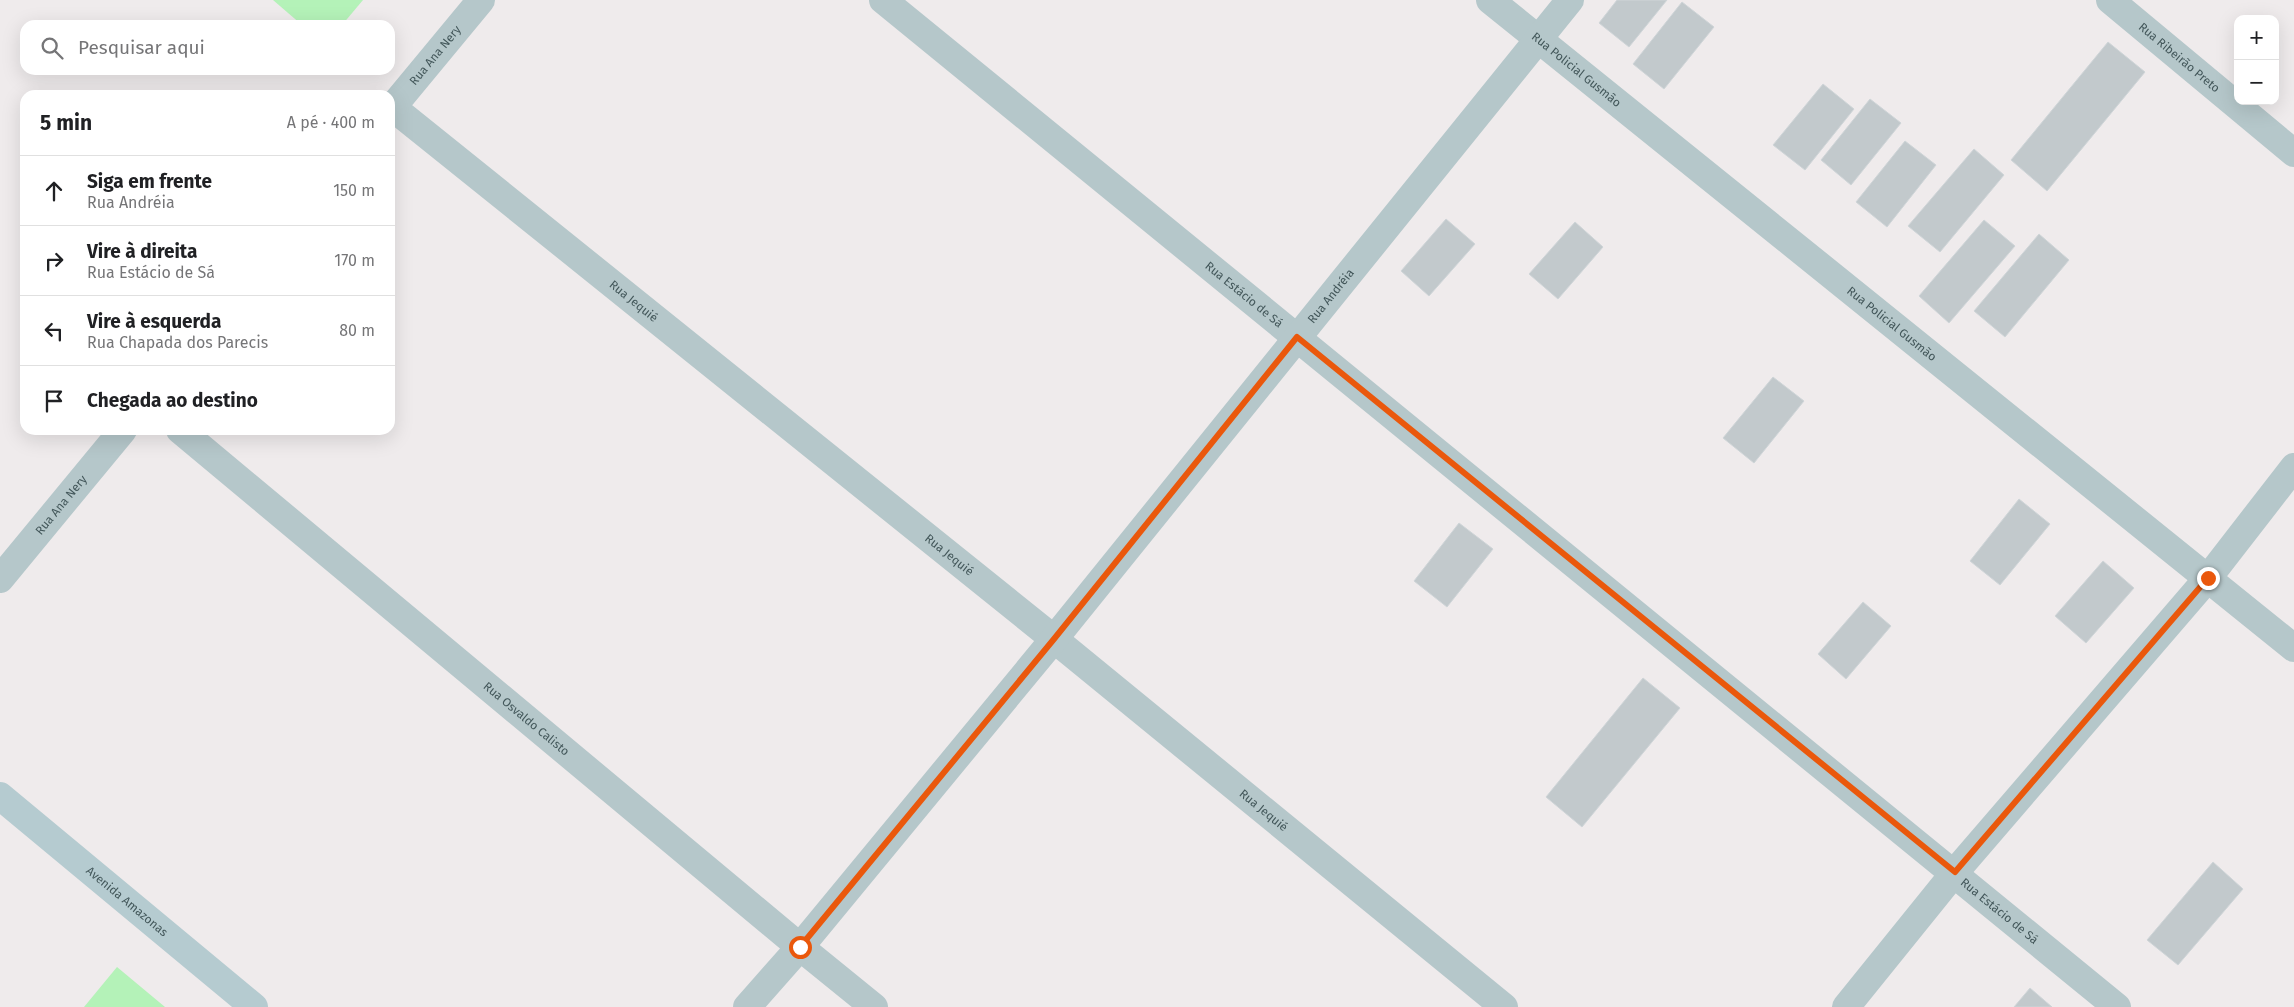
<!DOCTYPE html>
<html lang="pt">
<head>
<meta charset="utf-8">
<style>
	body { margin:0; font-family:"Fira Sans",sans-serif; background:#f6f6f6; color:#202124 }
	.controls { position:absolute; right:15px; top:15px; display:grid; overflow:hidden; border-radius:10px; box-shadow:0 5px 20px #0002 }
	.controls button { width:45px; height:45px; display:grid; place-items:center; padding:0; border:0; border-bottom:1px solid #e0e0e0; background:#fff; color:#202124; font:25px sans-serif }
	.stop { position:absolute; width:15px; height:15px; margin:-11px; border:4px solid #ea580c; border-radius:50%; background:#fff }
	.stop.end { background:#ea580c; border-color:#fff; box-shadow:0 1px 5px #0008 }
	.list { margin:0; padding:0; list-style:none }
	h2 { display:flex; justify-content:space-between; align-items:center; height:65px; margin:0; padding:0 20px; font-size:21px }
	h2 small { font-size:16px; font-weight:400; color:#757577 }
	.list li { display:grid; grid-template-columns:32px 1fr auto; gap:15px; align-items:center; box-sizing:border-box; height:70px; padding:0 20px; border-top:1px solid #e0e0e0 }
	.list b { display:block; font-size:19px; white-space:nowrap }
	.list p { margin:0; font-size:16px; white-space:nowrap; color:#757577 }
	.list em { font-size:16px; font-style:normal; color:#757577 }
	.icon { flex:none; width:28px; height:28px; fill:none; stroke:currentColor; stroke-width:2; stroke-linecap:round; stroke-linejoin:round }
	.map { position:relative; flex:none; width:2294px; height:1007px; overflow:hidden }
	.search { position:absolute; background:#fff; box-shadow:0 5px 20px #0002; left:20px; top:20px; width:375px; height:55px; display:flex; align-items:center; gap:12px; box-sizing:border-box; padding:0 18px; border-radius:15px; color:#757577; font-size:19px }
	.panel { position:absolute; background:#fff; box-shadow:0 5px 20px #0002; left:20px; top:90px; width:375px; height:345px; border-radius:15px }
	.map>svg:first-child { display:block }
	.green { fill:#b4f2b8 }
	.building { fill:#c2c9cc; stroke:#cfd5d8 }
	.lines { fill:none; stroke-linecap:round; stroke-linejoin:round }
	.street { stroke:#b5c7ca; stroke-width:28 }
	.secondary { stroke:#b5cbd0; stroke-width:28 }
	.route { stroke:#ea580c; stroke-width:6 }
	.labels { text-anchor:middle; dominant-baseline:central; stroke-width:5; stroke-linejoin:round; paint-order:stroke }
	.street-label { font-size:12px; fill:#43575a; stroke:#fff }
</style>
</head>
<body>
<div class="map">
<svg width="2294" height="1007" viewBox="0 0 2294 1007">
	<rect width="100%" height="100%" fill="#efebec"/>
	<g class="green">
		<path d="M273 0H363L342 25H302Z"/>
		<path d="M117 967 165 1007H84Z"/>
	</g>
	<g class="building">
		<path d="M1617 0H1667L1629 47 1599 23Z"/>
		<path d="M1682 2 1714 27 1664 89 1633 64Z"/>
		<path d="M2108 42 2145 72 2047 191 2011 160Z"/>
		<path d="M1823 84 1854 109 1805 170 1773 145Z"/>
		<path d="M1870 99 1901 123 1851 185 1821 160Z"/>
		<path d="M1905 141 1936 165 1887 227 1856 202Z"/>
		<path d="M1974 149 2004 175 1940 252 1908 226Z"/>
		<path d="M1446 219 1475 244 1429 296 1401 271Z"/>
		<path d="M1984 220 2015 246 1949 323 1919 296Z"/>
		<path d="M1575 222 1603 247 1558 299 1529 274Z"/>
		<path d="M2039 234 2069 260 2005 337 1974 311Z"/>
		<path d="M1773 377 1804 401 1754 463 1723 438Z"/>
		<path d="M2019 499 2050 524 2000 585 1970 561Z"/>
		<path d="M1459 523 1493 549 1447 607 1414 581Z"/>
		<path d="M2103 561 2134 588 2086 643 2055 616Z"/>
		<path d="M1863 602 1891 626 1846 679 1818 654Z"/>
		<path d="M1643 678 1680 708 1582 827 1546 797Z"/>
		<path d="M2213 862 2243 889 2178 965 2147 940Z"/>
		<path d="M2030 988 2052 1007H2014Z"/>
	</g>
	<g class="lines">
		<g class="street">
			<path id="s1" d="M883 0 2117 1007"/>
			<path id="s2" d="M1490 0 2294 648"/>
			<path id="s3" d="M2110 0 2294 153"/>
			<path id="s4" d="M392 107 1054 639 1504 1007"/>
			<path id="s5" d="M390 110 481 0"/>
			<path id="s6" d="M180 430 800 947 874 1007"/>
			<path id="s7" d="M0 579 123 430"/>
			<path id="s8" d="M747 1007 800 947 1054 639 1570 0"/>
			<path d="M1846 1007 1955 872 2208 578 2294 467"/>
		</g>
		<path class="secondary" id="s9" d="M0 796 254 1007"/>
	</g>
	<g class="lines">
		<path class="route" d="M800 947 1054 639 1297 337 1955 872 2208 578"/>
	</g>
	<g class="labels">
		<g class="street-label">
			<text stroke="none"><textPath href="#s5" startOffset="71">Rua Ana Nery</textPath></text>
			<text stroke="none"><textPath href="#s3" startOffset="90">Rua Ribeirão Preto</textPath></text>
			<text stroke="none"><textPath href="#s2" startOffset="111">Rua Policial Gusmão</textPath></text>
			<text stroke="none"><textPath href="#s1" startOffset="466">Rua Estácio de Sá</textPath></text>
			<text stroke="none"><textPath href="#s8" startOffset="920">Rua Andréia</textPath></text>
			<text stroke="none"><textPath href="#s4" startOffset="310">Rua Jequié</textPath></text>
			<text stroke="none"><textPath href="#s2" startOffset="516">Rua Policial Gusmão</textPath></text>
			<text stroke="none"><textPath href="#s7" startOffset="96">Rua Ana Nery</textPath></text>
			<text stroke="none"><textPath href="#s4" startOffset="715">Rua Jequié</textPath></text>
			<text stroke="none"><textPath href="#s6" startOffset="451">Rua Osvaldo Calisto</textPath></text>
			<text stroke="none"><textPath href="#s4" startOffset="1120">Rua Jequié</textPath></text>
			<text stroke="none"><textPath href="#s9" startOffset="165">Avenida Amazonas</textPath></text>
			<text stroke="none"><textPath href="#s1" startOffset="1441">Rua Estácio de Sá</textPath></text>
		</g>
	</g>
</svg>
<div class="controls">
<button>+</button>
<button>−</button>
</div>
<div class="stop" style="left:800px;top:947px"></div>
<div class="stop end" style="left:2208px;top:578px"></div>
<div class="search"><svg class="icon" aria-label="search" viewBox="0 0 24 24"><circle cx="10" cy="10" r="6"/><path d="M15 15l6 6"/></svg>Pesquisar aqui</div>
<section class="panel">
<h2>5 min<small>A pé · 400 m</small></h2>
<ul class="list">
<li><svg class="icon" aria-label="ahead" viewBox="0 0 24 24"><path d="M12 20V5M6 11l6-6 6 6"/></svg><div><b>Siga em frente</b><p>Rua Andréia</p></div><em>150 m</em></li>
<li><svg class="icon" aria-label="right" viewBox="0 0 24 24"><path d="M7 20v-9h11M14 6l5 5-5 5"/></svg><div><b>Vire à direita</b><p>Rua Estácio de Sá</p></div><em>170 m</em></li>
<li><svg class="icon" aria-label="left" viewBox="0 0 24 24"><path d="M17 20v-9H6M10 6l-5 5 5 5"/></svg><div><b>Vire à esquerda</b><p>Rua Chapada dos Parecis</p></div><em>80 m</em></li>
<li><svg class="icon" aria-label="arrive" viewBox="0 0 24 24"><path d="M6 21V4h12l-3 4 3 4H6"/></svg><div><b>Chegada ao destino</b></div></li>
</ul>
</section>
</div>
</body>
</html>
